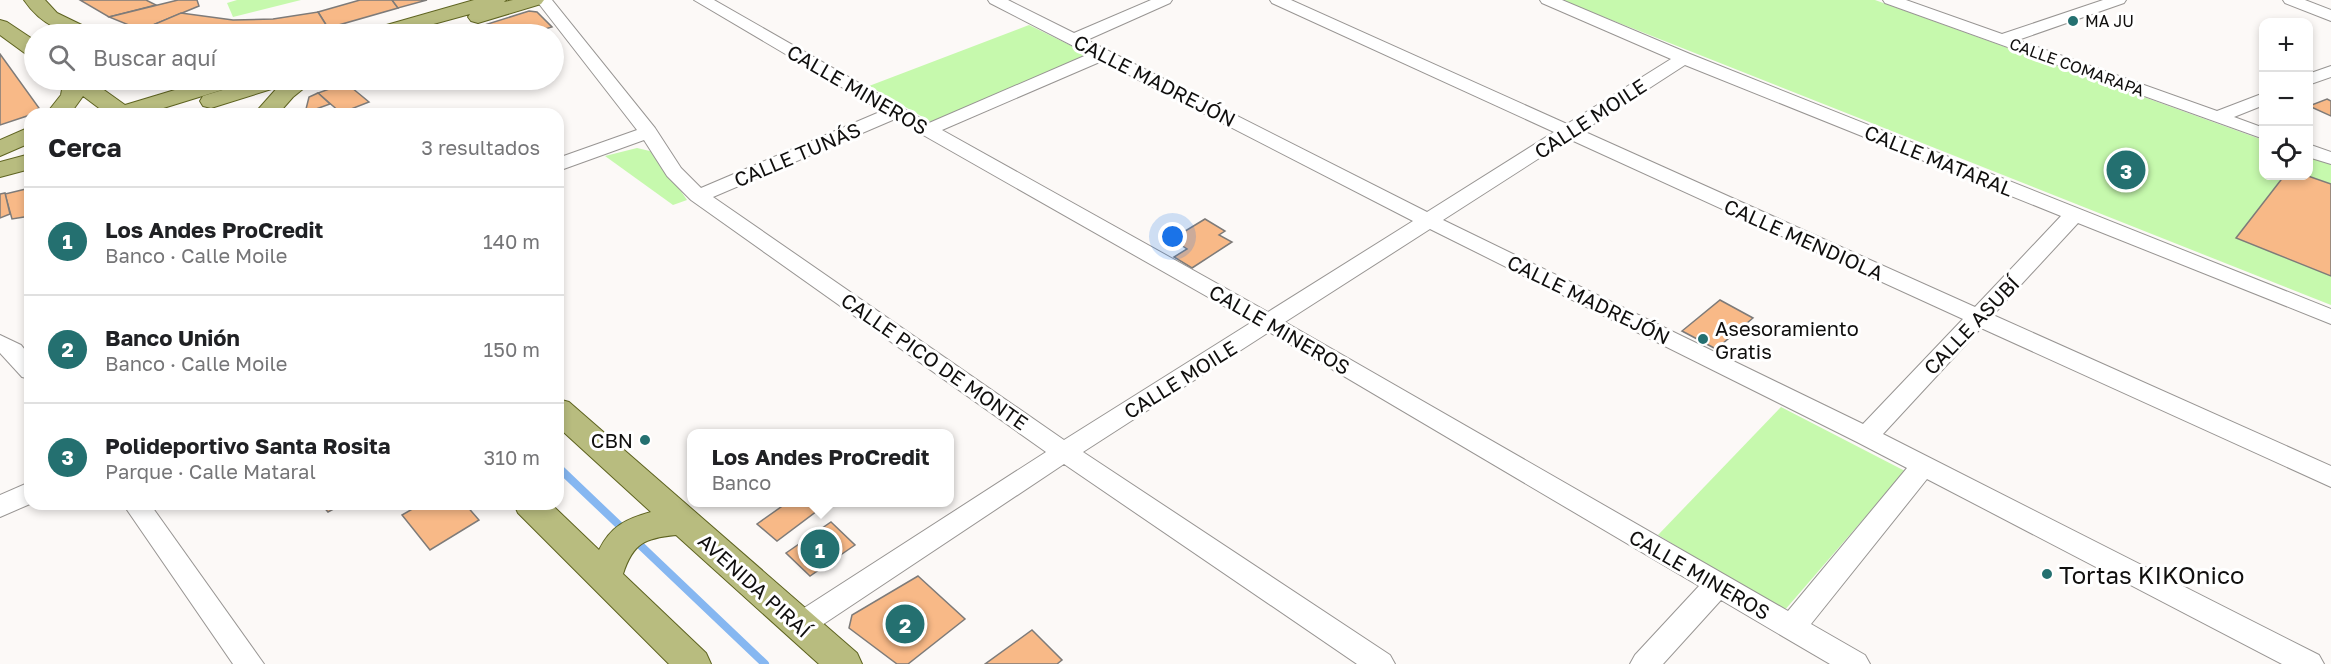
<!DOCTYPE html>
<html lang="es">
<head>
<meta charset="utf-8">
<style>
	body { margin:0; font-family:"Golos Text",sans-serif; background:#f2f2f2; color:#202124 }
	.controls { position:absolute; right:18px; top:18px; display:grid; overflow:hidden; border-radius:12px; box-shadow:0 3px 9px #0003 }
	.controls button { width:54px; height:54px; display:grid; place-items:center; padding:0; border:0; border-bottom:2px solid #e0e0e0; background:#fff; color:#202124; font:30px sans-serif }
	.you { position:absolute; left:1173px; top:237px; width:21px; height:21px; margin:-15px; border:4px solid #fff; border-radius:50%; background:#1a73e8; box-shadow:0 0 0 9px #1a73e833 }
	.badge { display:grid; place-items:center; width:39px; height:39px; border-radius:50%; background:#247070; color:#fff; font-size:20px; font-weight:700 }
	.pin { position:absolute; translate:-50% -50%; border:3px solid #fff; box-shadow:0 2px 6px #0006 }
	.popup { position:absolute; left:687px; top:429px; width:267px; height:78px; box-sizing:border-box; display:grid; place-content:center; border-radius:12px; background:#fff; filter:drop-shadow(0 2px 4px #0005); font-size:20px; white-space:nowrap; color:#757577 }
	.popup b { font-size:22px; color:#202124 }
	.popup::after { content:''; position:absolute; left:50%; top:100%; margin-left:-12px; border:12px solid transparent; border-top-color:#fff }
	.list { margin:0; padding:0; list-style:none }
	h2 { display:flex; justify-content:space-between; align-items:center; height:78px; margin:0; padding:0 24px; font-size:26px }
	h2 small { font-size:20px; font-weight:400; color:#757577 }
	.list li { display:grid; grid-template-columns:39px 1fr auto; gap:18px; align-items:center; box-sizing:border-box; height:108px; padding:0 24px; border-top:2px solid #e0e0e0 }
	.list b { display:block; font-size:22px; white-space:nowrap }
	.list p { margin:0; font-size:20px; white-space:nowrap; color:#757577 }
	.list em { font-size:20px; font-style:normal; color:#757577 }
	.icon { flex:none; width:33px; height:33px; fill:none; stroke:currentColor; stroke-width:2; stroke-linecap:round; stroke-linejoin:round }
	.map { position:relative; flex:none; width:2331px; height:664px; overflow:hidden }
	.search { position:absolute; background:#fff; box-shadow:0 3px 9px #0003; left:24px; top:24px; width:540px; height:66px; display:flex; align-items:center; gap:15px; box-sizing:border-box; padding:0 21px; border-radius:33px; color:#757577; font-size:22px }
	.panel { position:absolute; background:#fff; box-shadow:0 3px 9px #0003; left:24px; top:108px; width:540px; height:402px; border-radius:18px }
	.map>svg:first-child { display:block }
	.green { fill:#c6f9ad }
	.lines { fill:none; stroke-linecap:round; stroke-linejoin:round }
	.stream { stroke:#86b7f1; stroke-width:8 }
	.building { fill:#f8b987; stroke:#7e7b79; stroke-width:1.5 }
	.minor-casing { stroke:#989593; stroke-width:2 }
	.major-casing { stroke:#5e6320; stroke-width:2 }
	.minor { fill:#fff; fill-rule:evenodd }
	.major { fill:#b8bc7f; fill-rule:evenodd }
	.poi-dot { fill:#247070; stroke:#fff; stroke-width:2 }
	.labels { text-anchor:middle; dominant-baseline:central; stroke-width:6; stroke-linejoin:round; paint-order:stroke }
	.far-poi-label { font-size:16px; fill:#100f0e; stroke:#fff; text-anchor:start }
	.far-street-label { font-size:16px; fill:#100f0e; stroke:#fff }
	.street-label { font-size:20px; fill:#100f0e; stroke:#fff }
	.poi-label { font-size:20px; fill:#100f0e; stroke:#fff; text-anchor:start }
	.near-poi-label { font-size:24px; fill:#100f0e; stroke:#fff; text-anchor:start }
</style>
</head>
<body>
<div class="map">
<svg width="2331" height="664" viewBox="0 0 2331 664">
	<rect width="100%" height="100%" fill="#fcf9f7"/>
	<g class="green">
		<path d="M237 0H301L233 17 227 3Z"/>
		<path d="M1561 0H1875L2263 140 2264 176H2308L2309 156 2331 164V305Z"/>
		<path d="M1029 25 1090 55 933 123 869 86Z"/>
		<path d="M637 148 654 152 687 200 673 205 605 156Z"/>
		<path d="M1781 407 1905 471 1784 611 1658 535Z"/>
	</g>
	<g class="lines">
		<path class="stream" d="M558 467 765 664"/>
	</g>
	<g class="building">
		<path d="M80 0H146L156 5 109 17Z"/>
		<path d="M178 0H197L199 6 141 30 109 17Z"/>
		<path d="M360 0H392L398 8 328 28 318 12Z"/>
		<path d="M392 0H427L398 8Z"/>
		<path d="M529 11 537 12 552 27 528 34 459 33Z"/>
		<path d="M318 12 328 28 302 34H212L216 32H209L205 34H157L141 30 181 13 233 20 273 19Z"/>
		<path d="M0 54 39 108 27 116 0 125Z"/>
		<path d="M346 83 369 102 341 113 318 93Z"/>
		<path d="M318 93 330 104 305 113 309 97Z"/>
		<path d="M2327 99 2331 101V116L2309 106Z"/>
		<path d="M2284 176H2308L2331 184V276L2236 238Z"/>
		<path d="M30 188V216L12 219 5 194Z"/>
		<path d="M5 193 10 214 0 218V194Z"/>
		<path d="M1205 219 1225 231 1219 235 1232 242 1192 268 1174 257 1187 249 1172 239Z"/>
		<path d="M1720 300 1753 318 1716 349 1682 331Z"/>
		<path d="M788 502H829L777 541 757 524Z"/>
		<path d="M321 504H343L328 512Z"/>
		<path d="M421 504H465L479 520 430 550 402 515Z"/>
		<path d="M831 522 855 545 810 576 786 553Z"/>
		<path d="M918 576 965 619 908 664H897L849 628 852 615Z"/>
		<path d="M1032 630 1062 660 1057 664H985Z"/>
	</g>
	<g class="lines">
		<g class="minor-casing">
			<g id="minor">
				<path d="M536 0H552L655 128 681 168 701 188 882 111 694 0H714L929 123 1089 54 990 3 988 0H1008L1074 33 1151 0H1172L1170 3 1087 40 1427 212 1554 132 1272 3 1270 0H1291L1567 124 1671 59 1542 3 1540 0H1562L1690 54 2331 309V324L2078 223 1993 315 2331 466V487L1981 328 1883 434 2319 655 2324 664H2282L1927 479 1811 624 1865 655 1870 664H1830L1721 600 1663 664H1630L1635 655 1699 586 1269 332 1083 452 1390 655 1395 664H1357L1064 464 810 633 800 637 790 633 786 625 790 617 1046 452 691 200 667 176 644 140 558 171V158L637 130ZM1102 61 1413 221 1268 312 942 130ZM1685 65 2061 216 1975 307 1583 131ZM895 119 1252 322 1064 440 713 197ZM1569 139 1963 319 1863 424 1443 220ZM1430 229 1857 442 1907 468 1788 611 1285 322Z"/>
				<path d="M1883 0H1906L2002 34 2103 0H2126L2124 3 2018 40 2217 111 2264 93V105L2234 117 2264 128V139L1885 3Z"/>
				<path d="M2283 0H2305L2331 10V21L2285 3Z"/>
				<path d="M2331 66V77L2308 85V74Z"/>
				<path d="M2308 144 2331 152V164L2308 157Z"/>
				<path d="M0 335 21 345 30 356V379L22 377 0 353Z"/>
				<path d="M30 482V504L0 517V495Z"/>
				<path d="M123 504H150L264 664H233Z"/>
			</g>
		</g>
		<g class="major-casing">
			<g id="major">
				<path d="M24 0H45L57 13 92 30 96 34C66 37 41 25 24 0Z"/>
				<path d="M474 0H506L504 2 513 0H544L541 4 478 23 471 21 468 17 470 14 397 34H365L369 30Z"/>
				<path d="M0 20 7 22 34 40V55L26 54 0 35Z"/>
				<path d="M60 80H90L125 105 208 80H241L238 85 144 114H107L83 96 70 114H46L61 95 63 84Z"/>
				<path d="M255 80H314L293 97 278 114H254L278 87 211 108 203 106 200 101 203 96Z"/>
				<path d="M30 127V143L0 156V140Z"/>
				<path d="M30 154V169L0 177V162Z"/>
				<path d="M558 399 569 402 857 653 862 664H819L676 535C645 538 633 543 623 574L706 653 711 664H669L518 513 514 504H551L599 550C611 526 626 519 651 512L558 427Z"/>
			</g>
		</g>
		<use href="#minor" class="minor"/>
		<use href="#major" class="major"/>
	</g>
	<g class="poi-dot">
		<circle cx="2073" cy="21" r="6"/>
		<circle cx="1703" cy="339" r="6"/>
		<circle cx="645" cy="440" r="6"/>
		<circle cx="2047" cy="574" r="6"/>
	</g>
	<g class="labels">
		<g class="far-poi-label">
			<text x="2085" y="21">MA JU</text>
		</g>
		<g class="far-street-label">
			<text transform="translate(2077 67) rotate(20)">CALLE COMARAPA</text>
		</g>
		<g class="street-label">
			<text transform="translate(1155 80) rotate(27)">CALLE MADREJÓN</text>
			<text transform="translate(858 89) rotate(30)">CALLE MINEROS</text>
			<text transform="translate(1590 118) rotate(-33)">CALLE MOILE</text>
			<text transform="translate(797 154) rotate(-23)">CALLE TUNÁS</text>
			<text transform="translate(1939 160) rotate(22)">CALLE MATARAL</text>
			<text transform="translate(1804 239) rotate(24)">CALLE MENDIOLA</text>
			<text transform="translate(1589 299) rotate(26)">CALLE MADREJÓN</text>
			<text transform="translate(1971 325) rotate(-46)">CALLE ASUBÍ</text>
			<text transform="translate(1280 329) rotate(30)">CALLE MINEROS</text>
			<text transform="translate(935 361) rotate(35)">CALLE PICO DE MONTE</text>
			<text transform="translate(1180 379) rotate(-32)">CALLE MOILE</text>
			<text transform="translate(1700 574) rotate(30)">CALLE MINEROS</text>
			<text transform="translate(755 585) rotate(42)">AVENIDA PIRAÍ</text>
		</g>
		<g class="poi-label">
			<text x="1715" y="328">Asesoramiento<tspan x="1715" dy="23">Gratis</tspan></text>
			<text x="633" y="440" text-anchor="end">CBN</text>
		</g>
		<g class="near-poi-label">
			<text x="2059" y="574">Tortas KIKOnico</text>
		</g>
	</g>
</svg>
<div class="controls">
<button>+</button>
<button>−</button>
<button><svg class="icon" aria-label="locate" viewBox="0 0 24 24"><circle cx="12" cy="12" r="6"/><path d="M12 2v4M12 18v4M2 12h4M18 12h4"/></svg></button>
</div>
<div class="you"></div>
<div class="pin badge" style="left:820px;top:549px">1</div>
<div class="popup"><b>Los Andes ProCredit</b>Banco</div>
<div class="pin badge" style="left:905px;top:624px">2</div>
<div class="pin badge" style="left:2126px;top:170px">3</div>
<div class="search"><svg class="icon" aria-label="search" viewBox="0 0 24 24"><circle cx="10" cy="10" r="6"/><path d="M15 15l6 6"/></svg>Buscar aquí</div>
<section class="panel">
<h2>Cerca<small>3 resultados</small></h2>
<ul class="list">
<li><span class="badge">1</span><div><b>Los Andes ProCredit</b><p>Banco · Calle Moile</p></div><em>140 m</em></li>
<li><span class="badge">2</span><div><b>Banco Unión</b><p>Banco · Calle Moile</p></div><em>150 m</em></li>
<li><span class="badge">3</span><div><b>Polideportivo Santa Rosita</b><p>Parque · Calle Mataral</p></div><em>310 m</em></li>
</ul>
</section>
</div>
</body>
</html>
